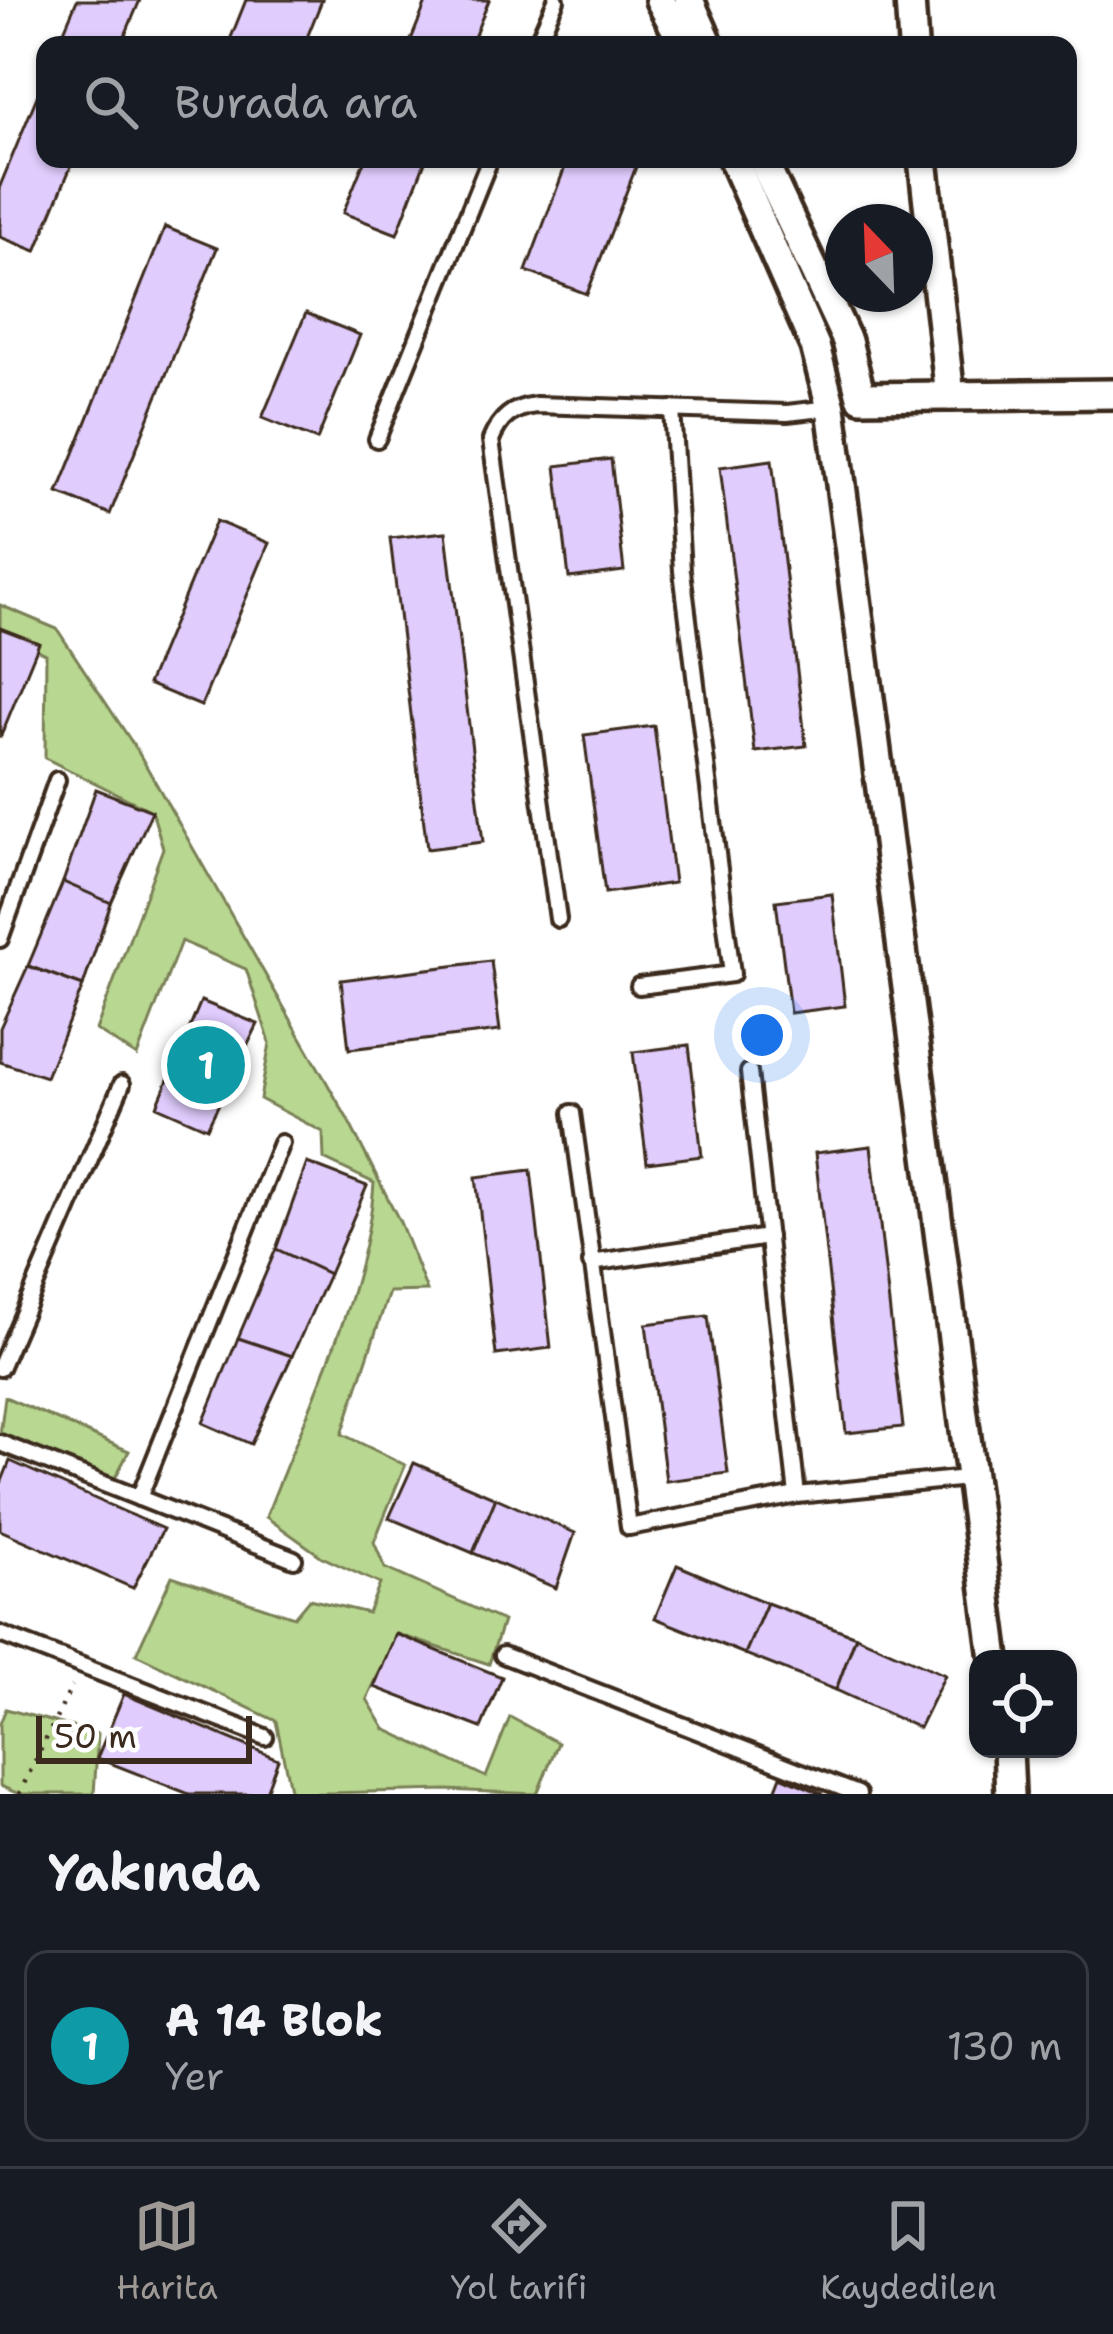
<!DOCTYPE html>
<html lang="tr">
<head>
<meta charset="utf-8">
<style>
	body { margin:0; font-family:"Shantell Sans",sans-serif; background:#242831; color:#f1f3f6 }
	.controls { position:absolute; right:36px; bottom:36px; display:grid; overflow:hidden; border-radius:24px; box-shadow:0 3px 9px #0004 }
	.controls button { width:108px; height:108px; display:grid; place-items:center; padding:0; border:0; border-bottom:3px solid #363941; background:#171b24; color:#f1f3f6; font:60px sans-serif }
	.compass { position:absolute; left:825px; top:204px; width:108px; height:108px; border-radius:50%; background:#171b24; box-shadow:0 3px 9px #0004; rotate:337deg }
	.scale { position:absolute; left:36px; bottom:30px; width:216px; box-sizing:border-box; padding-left:12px; border:6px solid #3b2a1e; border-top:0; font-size:33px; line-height:42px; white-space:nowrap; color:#3b2a1e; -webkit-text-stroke:9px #fff; paint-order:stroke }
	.you { position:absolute; left:762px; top:1035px; width:42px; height:42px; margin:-30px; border:9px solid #fff; border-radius:50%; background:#1a73e8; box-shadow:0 0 0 18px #1a73e833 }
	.badge { display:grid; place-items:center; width:78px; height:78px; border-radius:50%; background:#9f9995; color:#fff; font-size:39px; font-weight:700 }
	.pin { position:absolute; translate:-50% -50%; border:6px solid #fff; box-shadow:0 3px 12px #0006 }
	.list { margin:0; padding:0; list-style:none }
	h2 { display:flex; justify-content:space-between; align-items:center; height:156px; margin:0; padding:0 48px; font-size:51px }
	h2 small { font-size:39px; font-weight:400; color:#9ea1a6 }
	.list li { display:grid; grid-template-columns:78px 1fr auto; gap:36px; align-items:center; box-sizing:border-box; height:192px; margin:0 24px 24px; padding:0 24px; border:3px solid #363941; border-radius:24px }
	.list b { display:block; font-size:45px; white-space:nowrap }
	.list p { margin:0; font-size:39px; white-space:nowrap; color:#9ea1a6 }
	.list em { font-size:39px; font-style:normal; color:#9ea1a6 }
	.icon { flex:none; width:66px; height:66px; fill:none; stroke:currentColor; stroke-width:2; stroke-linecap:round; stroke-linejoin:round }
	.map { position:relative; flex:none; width:1113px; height:1794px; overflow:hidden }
	.search { position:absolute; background:#171b24; box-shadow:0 3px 9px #0004; left:36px; right:36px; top:36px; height:132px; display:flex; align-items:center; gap:30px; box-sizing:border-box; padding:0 42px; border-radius:24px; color:#9ea1a6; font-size:45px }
	.sheet { height:372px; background:#171b24 }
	nav { display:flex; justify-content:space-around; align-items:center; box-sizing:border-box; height:168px; border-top:3px solid #363941; background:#171b24; font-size:33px; color:#9ea1a6 }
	nav a { display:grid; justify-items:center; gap:6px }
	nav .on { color:#9f9995 }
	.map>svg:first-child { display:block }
	.green { fill:#b8d790; stroke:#7a8057; stroke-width:3 }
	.building { fill:#e0ccfd; stroke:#3b2a1e; stroke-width:3 }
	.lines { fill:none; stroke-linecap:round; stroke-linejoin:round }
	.lane-casing { stroke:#3b2a1e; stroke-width:22 }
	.street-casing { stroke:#3b2a1e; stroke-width:36 }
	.path { stroke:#3b2a1e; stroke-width:4.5; stroke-dasharray:3 9; stroke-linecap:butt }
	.lane { stroke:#fff; stroke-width:14 }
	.street { stroke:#fff; stroke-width:27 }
</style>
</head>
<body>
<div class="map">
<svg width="1113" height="1794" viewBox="0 0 1113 1794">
	<rect width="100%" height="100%" fill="#fff"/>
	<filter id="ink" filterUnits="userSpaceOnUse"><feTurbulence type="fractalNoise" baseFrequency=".00833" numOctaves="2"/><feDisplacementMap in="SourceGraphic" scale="24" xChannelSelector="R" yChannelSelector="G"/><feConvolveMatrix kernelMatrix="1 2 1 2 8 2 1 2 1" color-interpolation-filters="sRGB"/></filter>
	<g filter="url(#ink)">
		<g class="green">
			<path d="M0 605 57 629 137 750 347 1118 400 1222 427 1291 389 1292 342 1434 405 1465 374 1542 385 1568 503 1621 489 1664 397 1634 367 1699 385 1729 486 1777 510 1717 558 1743 537 1794 447 1790 291 1794 276 1721 136 1654 172 1576 294 1617 309 1599 368 1613 380 1584 322 1557 266 1517C305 1414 367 1292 374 1183L324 1159 323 1132 260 1099 270 1043 246 969 181 941 137 1056 96 1030 163 848 152 811 45 758 46 654 0 631Z"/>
			<path d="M5 1397 129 1451 115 1478 0 1434Z"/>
			<path d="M6 1709 98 1734 94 1794H19L0 1786V1723Z"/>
		</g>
		<g class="building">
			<path d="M77 0H140L121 45H58Z"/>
			<path d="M246 0H322L304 45H228Z"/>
			<path d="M427 0H489L471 45H409Z"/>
			<path d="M45 77V159H74L36 251 0 237V186Z"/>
			<path d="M365 159H426L397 234 343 213Z"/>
			<path d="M568 159H639L587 294 526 271Z"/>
			<path d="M165 227 217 248 110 514 58 493Z"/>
			<path d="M306 313 360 335 317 440 262 418Z"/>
			<path d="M611 459 624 571 569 578 556 466Z"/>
			<path d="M772 460 806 746 755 752 720 467Z"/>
			<path d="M216 521 269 543 201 706 148 684Z"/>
			<path d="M446 532 483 842 427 849 390 538Z"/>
			<path d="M0 628 39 643 0 738Z"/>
			<path d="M654 726 674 883 605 893 584 735Z"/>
			<path d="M96 789 152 811 111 903 63 882Z"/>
			<path d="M63 882 111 903 83 986 28 966Z"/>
			<path d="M832 894 845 1006 790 1013 776 901Z"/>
			<path d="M491 961 500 1031 349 1049 341 980Z"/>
			<path d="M28 966 83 986 46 1077 0 1062V1028Z"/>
			<path d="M201 1001 258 1024 207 1128 157 1106Z"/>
			<path d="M689 1045 702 1156 647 1163 633 1052Z"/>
			<path d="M871 1146 903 1427 846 1433 815 1153Z"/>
			<path d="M307 1163 367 1186 329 1274 276 1249Z"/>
			<path d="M531 1170 551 1348 496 1355 476 1177Z"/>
			<path d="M276 1249 329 1274 292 1356 238 1338Z"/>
			<path d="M708 1316 728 1473 666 1481 646 1324Z"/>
			<path d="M238 1338 292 1356 251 1444 203 1423Z"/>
			<path d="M10 1461 163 1529 133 1588 0 1530V1486Z"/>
			<path d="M414 1463 496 1498 473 1553 389 1518Z"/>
			<path d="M496 1498 575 1533 556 1588 473 1553Z"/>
			<path d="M677 1565 767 1603 745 1654 655 1618Z"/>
			<path d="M767 1603 856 1636 836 1690 745 1654Z"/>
			<path d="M396 1634 502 1677 481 1728 374 1687Z"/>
			<path d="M856 1636 945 1675 919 1728 836 1690Z"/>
			<path d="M124 1694 278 1759 265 1794H189L97 1758Z"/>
			<path d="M781 1776 823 1794H774Z"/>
		</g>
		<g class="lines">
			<g class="lane-casing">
				<g id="lane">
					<path d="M536 45 556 0"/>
					<path d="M377 439 490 159"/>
					<path d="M558 919 491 440C500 418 512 408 536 405L787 413 831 408"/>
					<path d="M0 939 57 780"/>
					<path d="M639 986 732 974 682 571 672 409"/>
					<path d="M749 1072 797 1495"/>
					<path d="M572 1113 629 1527 797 1495 967 1478"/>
					<path d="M591 1263 768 1237"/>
					<path d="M0 1368 122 1084"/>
					<path d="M0 1443 294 1559"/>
					<path d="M139 1498 281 1143"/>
					<path d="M0 1634 265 1737"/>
					<path d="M503 1655 858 1794"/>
				</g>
			</g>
			<g class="street-casing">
				<g id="street">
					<path d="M660 0 684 45"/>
					<path d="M689 0 709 45"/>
					<path d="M910 0 913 45"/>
					<path d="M733 159 815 346 831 408 995 1659"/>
					<path d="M762 159 847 341 861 397 1113 394"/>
					<path d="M923 159 950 396"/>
					<path d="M1008 1749 1010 1794"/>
				</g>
			</g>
			<path class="path" d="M19 1794 72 1686"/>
			<use href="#lane" class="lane"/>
			<use href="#street" class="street"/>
		</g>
	</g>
</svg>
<div class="controls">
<button><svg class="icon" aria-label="locate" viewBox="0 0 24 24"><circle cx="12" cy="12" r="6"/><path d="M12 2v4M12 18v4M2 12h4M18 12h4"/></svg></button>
</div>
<svg class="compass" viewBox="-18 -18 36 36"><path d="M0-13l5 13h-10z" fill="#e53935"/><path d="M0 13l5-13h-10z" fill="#9ea1a6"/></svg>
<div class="scale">50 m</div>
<div class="you"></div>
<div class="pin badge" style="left:206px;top:1065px;background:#0f9aa8">1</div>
<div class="search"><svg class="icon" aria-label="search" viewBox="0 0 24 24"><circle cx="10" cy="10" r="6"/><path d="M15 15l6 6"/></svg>Burada ara</div>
</div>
<section class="sheet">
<h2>Yakında<small></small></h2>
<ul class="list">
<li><span class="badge" style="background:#0f9aa8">1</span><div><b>A 14 Blok</b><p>Yer</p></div><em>130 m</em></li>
</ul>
</section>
<nav>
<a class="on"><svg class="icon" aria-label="map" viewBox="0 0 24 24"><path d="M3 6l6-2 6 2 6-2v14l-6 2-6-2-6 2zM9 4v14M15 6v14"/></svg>Harita</a>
<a><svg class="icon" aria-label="directions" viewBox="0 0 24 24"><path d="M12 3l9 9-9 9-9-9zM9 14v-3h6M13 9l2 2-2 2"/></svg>Yol tarifi</a>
<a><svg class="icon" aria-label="saved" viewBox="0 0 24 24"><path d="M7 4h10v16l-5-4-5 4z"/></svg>Kaydedilen</a>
</nav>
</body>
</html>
